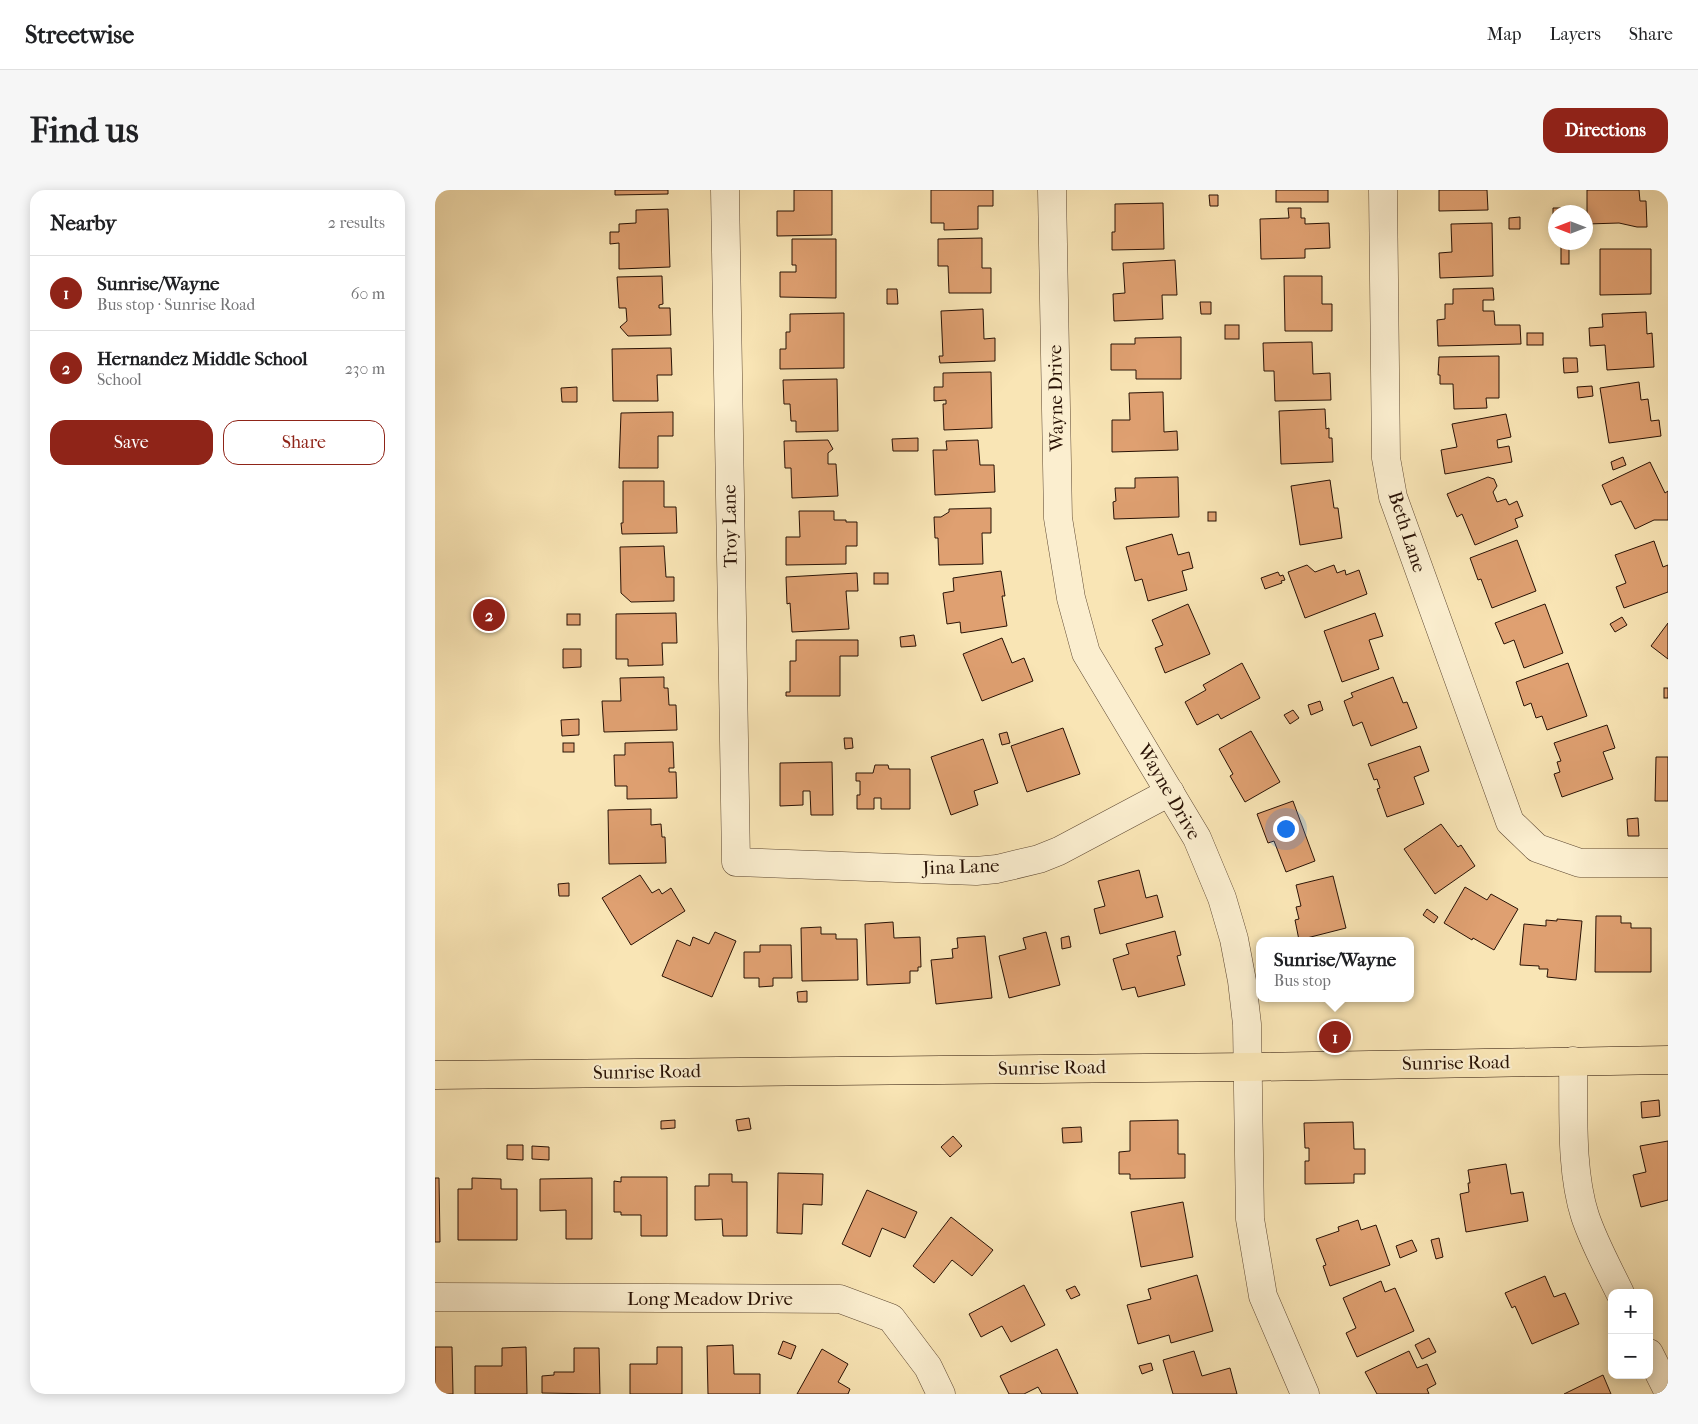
<!DOCTYPE html>
<html lang="en">
<head>
<meta charset="utf-8">
<style>
	body { margin:0; font-family:"IM FELL French Canon",serif; background:#f6f6f6; color:#202124 }
	.controls { position:absolute; right:15px; bottom:15px; display:grid; overflow:hidden; border-radius:10px; box-shadow:0 2px 12px #0003 }
	.controls button { width:45px; height:45px; display:grid; place-items:center; padding:0; border:0; border-bottom:1px solid #e0e0e0; background:#fff; color:#202124; font:25px sans-serif }
	.compass { position:absolute; left:1113px; top:15px; width:45px; height:45px; border-radius:50%; background:#fff; box-shadow:0 2px 12px #0003; rotate:270deg }
	.you { position:absolute; left:850px; top:638px; width:18px; height:18px; margin:-12px; border:4px solid #fff; border-radius:50%; background:#1a73e8; box-shadow:0 0 0 8px #1a73e833 }
	.badge { display:grid; place-items:center; width:32px; height:32px; border-radius:50%; background:#8f2418; color:#fff; font-size:16px; font-weight:700 }
	.pin { position:absolute; translate:-50% -50%; border:2px solid #fff; box-shadow:0 1px 5px #0006 }
	.popup { position:absolute; left:821px; top:747px; width:158px; height:65px; box-sizing:border-box; display:grid; place-content:center; border-radius:10px; background:#fff; filter:drop-shadow(0 1px 4px #0005); font-size:16px; white-space:nowrap; color:#757577 }
	.popup b { font-size:19px; color:#202124 }
	.popup::after { content:''; position:absolute; left:50%; top:100%; margin-left:-10px; border:10px solid transparent; border-top-color:#fff }
	.list { margin:0; padding:0; list-style:none }
	h2 { display:flex; justify-content:space-between; align-items:center; height:65px; margin:0; padding:0 20px; font-size:21px }
	h2 small { font-size:16px; font-weight:400; color:#757577 }
	.list li { display:grid; grid-template-columns:32px 1fr auto; gap:15px; align-items:center; box-sizing:border-box; height:75px; padding:0 20px; border-top:1px solid #e0e0e0 }
	.list b { display:block; font-size:19px; white-space:nowrap }
	.list p { margin:0; font-size:16px; white-space:nowrap; color:#757577 }
	.list em { font-size:16px; font-style:normal; color:#757577 }
	.actions { display:flex; gap:10px; padding:15px 20px }
	.actions a { flex:1; padding:11px 0; border:1px solid #8f2418; border-radius:15px; text-align:center; font-size:18px; color:#8f2418 }
	.actions .main { background:#8f2418; color:#fff }
	.map { position:relative; flex:none; width:1233px; height:1204px; overflow:hidden; border-radius:15px }
	header { display:flex; align-items:center; gap:30px; box-sizing:border-box; height:70px; padding:0 25px; background:#fff; border-bottom:1px solid #e0e0e0 }
	header strong { font-size:24px }
	nav { display:flex; gap:28px; margin-inline-start:auto; font-size:18px }
	.intro { display:flex; align-items:center; justify-content:space-between; box-sizing:border-box; height:120px; padding:0 30px }
	h1 { margin:0; font-size:35px }
	.button { padding:12px 22px; border-radius:15px; background:#8f2418; color:#fff; font-size:18px; font-weight:700 }
	main { display:flex; gap:30px; padding:0 30px }
	aside { flex:1; background:#fff; border-radius:15px; box-shadow:0 2px 12px #0003 }
	.map>svg:first-child { display:block }
	.building { fill:#dfa071; stroke:#291205 }
	.lines { fill:none; stroke-linecap:round; stroke-linejoin:round }
	.minor-casing { stroke:#5d4731; stroke-width:29 }
	.major-casing { stroke:#291205; stroke-width:29 }
	.minor { stroke:#fbeecf; stroke-width:28 }
	.major { stroke:#f9e5b5; stroke-width:28 }
	.labels { text-anchor:middle; dominant-baseline:central; stroke-width:4; stroke-linejoin:round; paint-order:stroke }
	.street-label { font-size:19px; fill:#291205; stroke:#fbeecf }
</style>
</head>
<body>
<header>
<strong>Streetwise</strong>
<nav><a>Map</a><a>Layers</a><a>Share</a></nav>
</header>
<div class="intro"><h1>Find us</h1><a class="button">Directions</a></div>
<main>
<aside>
<h2>Nearby<small>2 results</small></h2>
<ul class="list">
<li><span class="badge">1</span><div><b>Sunrise/Wayne</b><p>Bus stop · Sunrise Road</p></div><em>60 m</em></li>
<li><span class="badge">2</span><div><b>Hernandez Middle School</b><p>School</p></div><em>230 m</em></li>
</ul>
<div class="actions"><a class="main">Save</a><a>Share</a></div>
</aside>
<div class="map">
<svg width="1233" height="1204" viewBox="0 0 1233 1204">
	<rect width="100%" height="100%" fill="#f9e5b5"/>
	<filter id="stains"><feTurbulence type="fractalNoise" baseFrequency=".004" numOctaves="4"/><feColorMatrix values="0 0 0 0 .2 0 0 0 0 .09 0 0 0 0 .02 0 0 0 .5 -.17"/></filter>
	<radialGradient id="worn" r=".72"><stop offset=".6" stop-color="#630" stop-opacity="0"/><stop offset="1" stop-color="#630" stop-opacity=".3"/></radialGradient>
	<g class="building">
		<path d="M180 0H233V4L180 5Z"/>
		<path d="M359 0H397V45L342 46V21H359Z"/>
		<path d="M496 0H558V16H543V39L509 40V33H496Z"/>
		<rect x="841" y="0" width="52" height="12"/>
		<path d="M1004 0H1052L1053 20 1004 21Z"/>
		<path d="M1152 0H1204L1205 11H1211L1212 37H1202L1184 33 1152 34Z"/>
		<path d="M774 5H783V16H775Z"/>
		<path d="M728 13 729 59 677 60V42H680V14Z"/>
		<path d="M853 18H866V28H870V34L894 33 895 58 870 59V68L826 69 825 29 854 28Z"/>
		<path d="M1118 18H1132V22H1120V36H1118Z"/>
		<path d="M233 19 235 77 184 79V53L175 54V42H184V34L201 33V20Z"/>
		<path d="M1085 27V39H1074V28Z"/>
		<path d="M1057 33 1058 86 1005 88 1004 63 1017 62 1016 34Z"/>
		<path d="M547 48V78H556V103H514L513 76H503V49Z"/>
		<path d="M357 49H401V108L345 107V82H361V75H357Z"/>
		<rect x="1126" y="57" width="8" height="17"/>
		<path d="M1165 59H1216V104L1165 105Z"/>
		<path d="M740 70 742 105H727L728 129 679 131 678 104 690 103 688 73Z"/>
		<path d="M227 86 228 114 224 115V118H235L236 145 193 146 185 137 192 131 191 118H184L182 87Z"/>
		<path d="M849 86H887V114H897V141H850Z"/>
		<path d="M1058 98 1059 110H1048V121H1059L1060 135H1085L1086 154 1003 156 1002 130 1010 129V114H1018V99Z"/>
		<path d="M452 99H462L463 114H452Z"/>
		<path d="M765 112H776V124H766Z"/>
		<path d="M548 119 549 149 560 148V171L505 173 504 166H508L506 121Z"/>
		<path d="M1211 122 1212 144 1217 143 1219 177 1172 180 1170 155 1155 156 1154 138 1168 137 1167 124Z"/>
		<path d="M409 123V178L345 179V159H351V142H355V124Z"/>
		<rect x="790" y="135" width="14" height="14"/>
		<rect x="1092" y="143" width="16" height="12"/>
		<path d="M746 147V189H701V180H676V154H700V148Z"/>
		<path d="M877 152 878 184 895 183 896 210 840 211 839 181H829L828 153Z"/>
		<path d="M236 158 237 185H222L223 211H178L177 159Z"/>
		<path d="M1064 166V208H1051L1052 218 1019 219 1018 194H1005V185H1003L1004 167Z"/>
		<path d="M1128 168H1142L1143 182 1129 183Z"/>
		<path d="M556 182 557 238 509 240 508 214H511V210L499 211V197H508V183Z"/>
		<path d="M402 189 403 241 361 242V231H356L355 214H349L348 190Z"/>
		<path d="M1204 192 1206 210 1213 209 1216 231 1224 230 1226 246 1174 253 1165 198Z"/>
		<path d="M1157 196 1158 206 1143 208 1142 197Z"/>
		<path d="M142 197V212H127L126 198Z"/>
		<path d="M728 202 729 242 742 241 743 260 677 262V230H695L694 203Z"/>
		<path d="M890 219 891 239 894 238V248H897L898 272 846 274 844 221Z"/>
		<path d="M238 222V246H223V278H184L186 223Z"/>
		<path d="M1071 224 1076 247 1062 250 1063 258 1074 256 1077 272 1010 284 1006 260 1022 257 1017 234Z"/>
		<path d="M483 248V261H458L457 249Z"/>
		<path d="M393 250 398 259 393 263V274H401L403 306 357 308 356 278H350L349 251Z"/>
		<path d="M543 250 545 275H559L560 302 500 305 498 260H512L511 251Z"/>
		<path d="M1188 267 1191 275 1178 280 1176 272Z"/>
		<path d="M1215 272 1230 303 1233 301V330H1219L1200 339 1186 311 1176 315 1167 295Z"/>
		<path d="M743 287 744 327 679 329 678 312 681 311 680 298H700V288Z"/>
		<path d="M1053 287 1059 289 1062 296 1058 302 1062 312 1071 309 1074 315 1082 311 1088 326 1080 329 1083 337 1040 355 1027 324 1022 327 1012 304Z"/>
		<path d="M895 290 899 318H903L907 348 865 355 856 296Z"/>
		<path d="M188 291H229V317H241L242 343 187 344 186 333H188Z"/>
		<path d="M556 318V343H547L548 374 504 375 503 348H500L499 327H506L514 322V319Z"/>
		<path d="M364 321H399V330H411V332H422V356H411V374L351 375V347H365Z"/>
		<rect x="773" y="322" width="8" height="9"/>
		<path d="M737 344 743 365 754 362 758 378 747 381 752 400 713 411 707 389 700 391 691 357Z"/>
		<path d="M1082 350 1101 401 1057 418 1046 389 1043 390 1035 368Z"/>
		<path d="M1219 351 1228 377 1233 375V402L1189 418 1181 397 1191 393 1180 365Z"/>
		<path d="M229 356 231 387H239V411L196 412 186 403 185 357Z"/>
		<path d="M872 375 880 382 899 375 902 383 910 380 911 385 924 380 932 404 870 428 853 382Z"/>
		<path d="M566 381 570 406H567L572 436 526 443 525 432 512 434 508 403 519 401 518 388Z"/>
		<path d="M843 382 845 386 848 385 850 390 846 391 847 393 830 399 826 388Z"/>
		<path d="M422 383 423 401H411L414 439 357 442 355 413 352 414 351 387Z"/>
		<rect x="439" y="383" width="14" height="11"/>
		<path d="M753 414 775 464 730 483 720 458 728 455 717 430Z"/>
		<path d="M1110 414 1128 463 1089 478 1079 450 1069 454 1060 433Z"/>
		<path d="M241 423 242 453H227L228 475 193 476V469H181V424Z"/>
		<path d="M940 423 948 446 934 450 944 479 907 492 889 441Z"/>
		<rect x="132" y="424" width="13" height="11"/>
		<path d="M1187 427 1192 435 1180 442 1175 434Z"/>
		<path d="M1233 433V469L1216 456Z"/>
		<path d="M479 445 481 456 466 457 465 447Z"/>
		<path d="M567 448 577 473 589 468 598 491 547 511 528 464Z"/>
		<path d="M361 450H423V466H405V506H351V502H355V471H361Z"/>
		<path d="M128 459H146V477L128 478Z"/>
		<path d="M807 473 825 508 786 529 783 524 762 535 750 512 771 500 768 495Z"/>
		<path d="M1133 473 1152 526 1112 540 1107 526 1101 528 1096 513 1089 516 1081 492Z"/>
		<path d="M229 487V498H233L234 515H241L242 540 169 542 167 511H186L185 488Z"/>
		<path d="M958 487 968 513 972 512 982 538 936 556 927 532 918 536 909 511 918 507 916 503Z"/>
		<rect x="1229" y="498" width="4" height="10"/>
		<path d="M885 511 888 520 876 525 873 515Z"/>
		<path d="M858 520 864 528 855 534 849 525Z"/>
		<path d="M144 529V545L127 546 126 530Z"/>
		<path d="M1172 535 1180 558 1168 562 1178 589 1127 607 1119 584 1125 582 1122 572 1126 571 1119 553Z"/>
		<path d="M628 538 645 584 592 602 576 556Z"/>
		<path d="M816 541 845 592 810 612 795 586 798 584 784 559Z"/>
		<path d="M572 542 575 553 567 555 564 544Z"/>
		<path d="M409 548H417L418 558 410 559Z"/>
		<path d="M548 549 563 593 539 601 543 615 516 625 496 567Z"/>
		<path d="M238 552 239 578H234V582H241L242 608 192 609V596H180L179 565H190V553Z"/>
		<rect x="128" y="553" width="11" height="9"/>
		<path d="M985 556 994 581 979 587 989 614 952 627 942 599 945 598 942 589 939 590 933 574Z"/>
		<path d="M1221 567H1233V611H1220Z"/>
		<path d="M397 572 398 625H376L375 601H368V615L345 616V573Z"/>
		<path d="M440 575H453L454 579H475V619H446V608H439V619H422V605H425V591H421V583H438Z"/>
		<path d="M858 611 880 671 851 682 839 651 833 653 822 624Z"/>
		<path d="M216 619V635L226 634 227 647H230L231 673 174 674 173 620Z"/>
		<path d="M1203 628 1204 646H1193L1192 629Z"/>
		<path d="M1006 634 1023 657 1026 655 1040 676 1000 704 969 659Z"/>
		<path d="M704 680 711 708 722 705 728 727 665 744 659 719 670 716 663 691Z"/>
		<path d="M205 685 217 703 224 699 227 704 236 698 250 721 196 755 167 708Z"/>
		<path d="M898 686 911 738 864 750 860 730 864 729 861 717 866 716 861 695Z"/>
		<path d="M134 693V706H124L123 694Z"/>
		<path d="M1030 697 1052 710 1056 704 1083 719 1059 760 1038 748 1037 750 1009 733Z"/>
		<path d="M992 719 1003 727 999 733 988 725Z"/>
		<path d="M1161 726H1186V733H1196V738H1216V782H1160Z"/>
		<path d="M1122 729 1147 731 1141 790 1112 787 1113 779H1104V776L1085 775 1089 734 1111 736V730L1122 731Z"/>
		<path d="M458 732 459 748 485 747 486 777H483V781H475V793L432 795 430 734Z"/>
		<path d="M386 737V744H401V749H422L423 790 367 791 366 738Z"/>
		<path d="M740 741 746 765 742 766 750 795 703 807 700 797 687 800 678 769 694 764 691 754Z"/>
		<path d="M280 742 301 751 277 807 227 786 242 750 255 756 258 747 274 754Z"/>
		<path d="M611 742 625 795 574 808 564 766 591 759 588 748Z"/>
		<path d="M550 746 557 808 501 814 496 770 518 768 517 759 523 758 522 748Z"/>
		<path d="M634 746 636 757 627 759 626 748Z"/>
		<path d="M325 755H356L357 788H338V796L324 797V788H309V762H325Z"/>
		<path d="M372 801V812H363L362 802Z"/>
		<path d="M1224 910 1225 926 1207 928 1206 912Z"/>
		<path d="M314 928 316 939 303 941 301 930Z"/>
		<path d="M240 930V938L226 939V931Z"/>
		<path d="M743 930V964H750V988L695 989V984H684V962L695 961V931Z"/>
		<path d="M918 932 919 959H930V984H919V993L870 994V971H874V958H870L869 933Z"/>
		<path d="M646 937 647 952 628 953 627 938Z"/>
		<path d="M518 946 527 956 515 967 506 957Z"/>
		<path d="M1233 951V1010L1206 1017 1198 985 1211 982 1205 956Z"/>
		<path d="M72 955H88V970L72 969Z"/>
		<path d="M97 956 114 957V970L97 969Z"/>
		<path d="M1071 974 1076 1004 1088 1002 1093 1031 1031 1042 1025 1004 1034 1002 1033 993H1035L1033 980Z"/>
		<path d="M343 983 388 984 387 1015 368 1014 367 1044 342 1043Z"/>
		<path d="M274 984H297V992H312V1046H288L287 1029 260 1030V996H274Z"/>
		<path d="M186 987H232V1046H206V1025H186V1022H179V991L186 992Z"/>
		<path d="M0 988H4L5 1052H0Z"/>
		<path d="M37 988 66 989V999H82V1050H23V999H37Z"/>
		<path d="M157 988V1049H131V1020L105 1021V989Z"/>
		<path d="M432 1000 482 1022 470 1048 447 1038 435 1067 407 1054Z"/>
		<path d="M748 1012 758 1067 706 1077 696 1022Z"/>
		<path d="M516 1027 558 1060 537 1086 517 1070 499 1093 478 1076Z"/>
		<path d="M923 1030 926 1040 941 1035 955 1075 895 1096 888 1076 891 1075 881 1049 904 1041 903 1037Z"/>
		<path d="M1004 1048 1008 1067 1001 1069 996 1050Z"/>
		<path d="M977 1050 982 1061 965 1068 961 1056Z"/>
		<path d="M762 1085 778 1141 736 1153 734 1145 703 1154 692 1115 716 1109 713 1099Z"/>
		<path d="M1110 1086 1119 1107 1130 1103 1144 1134 1097 1154 1080 1116 1077 1118 1070 1103Z"/>
		<path d="M946 1091 950 1102 960 1098 979 1141 922 1167 911 1143 921 1138 908 1108Z"/>
		<path d="M589 1095 610 1135 576 1152 567 1136 546 1147 534 1124Z"/>
		<path d="M640 1096 645 1105 636 1109 631 1100Z"/>
		<path d="M994 1148 1001 1162 987 1169 980 1155Z"/>
		<path d="M348 1151 361 1156 356 1169 343 1164Z"/>
		<path d="M298 1155 299 1184H325V1204H273L272 1156Z"/>
		<path d="M0 1157H17L18 1204H0Z"/>
		<path d="M91 1157 92 1204H40V1176H67V1158Z"/>
		<path d="M222 1157H247V1204H195V1174H222Z"/>
		<path d="M139 1158H164L165 1204 107 1203V1186L119 1185V1182H139Z"/>
		<path d="M387 1159 413 1174 403 1192 415 1199 413 1204H362Z"/>
		<path d="M622 1159 643 1204H607L603 1197 589 1204H574L565 1186Z"/>
		<path d="M759 1161 767 1186 795 1178 802 1204H738L728 1170Z"/>
		<path d="M974 1161 982 1178 992 1174 1001 1194 992 1199 994 1204H942L930 1182Z"/>
		<path d="M716 1173 718 1180 707 1184 704 1176Z"/>
		<path d="M1168 1185 1176 1204H1129Z"/>
	</g>
	<g class="lines">
		<g class="minor-casing">
			<g id="minor">
				<path d="M290 0 301 672 541 681 562 679 604 669 624 661 735 602"/>
				<path d="M617 0 623 328 636 408 651 463 762 648 787 708 799 749 807 791 812 834 815 1029 828 1106 870 1204"/>
				<path d="M948 0 951 268 958 307 1075 632 1102 658 1145 673H1233"/>
				<path d="M1138 871C1139 920 1135 979 1150 1026 1159 1053 1173 1078 1185 1103"/>
				<path d="M0 1107 405 1109 456 1128 493 1177 506 1204"/>
				<path d="M1214 1163 1233 1201"/>
			</g>
		</g>
		<g class="major-casing">
			<path id="major" d="M0 885 814 877 1233 870"/>
		</g>
		<use href="#minor" class="minor"/>
		<use href="#major" class="major"/>
	</g>
	<g class="labels">
		<g class="street-label">
			<text transform="translate(621 208) rotate(-91)">Wayne Drive</text>
			<text transform="translate(295 336) rotate(-91)">Troy Lane</text>
			<text transform="translate(972 342) rotate(72)">Beth Lane</text>
			<text transform="translate(734 602) rotate(60)">Wayne Drive</text>
			<text transform="translate(526 677) rotate(-2)">Jina Lane</text>
			<text transform="translate(1021 873) rotate(-1)">Sunrise Road</text>
			<text transform="translate(617 878) rotate(-1)">Sunrise Road</text>
			<text transform="translate(212 882) rotate(-1)">Sunrise Road</text>
			<text x="275" y="1109">Long Meadow Drive</text>
		</g>
	</g>
	<rect width="100%" height="100%" filter="url(#stains)"/>
	<rect width="100%" height="100%" fill="url(#worn)"/>
</svg>
<div class="controls">
<button>+</button>
<button>−</button>
</div>
<svg class="compass" viewBox="-18 -18 36 36"><path d="M0-13l5 13h-10z" fill="#e53935"/><path d="M0 13l5-13h-10z" fill="#757577"/></svg>
<div class="you"></div>
<div class="pin badge" style="left:900px;top:847px">1</div>
<div class="popup"><b>Sunrise/Wayne</b>Bus stop</div>
<div class="pin badge" style="left:54px;top:425px">2</div>
</div>
</main>
</body>
</html>
